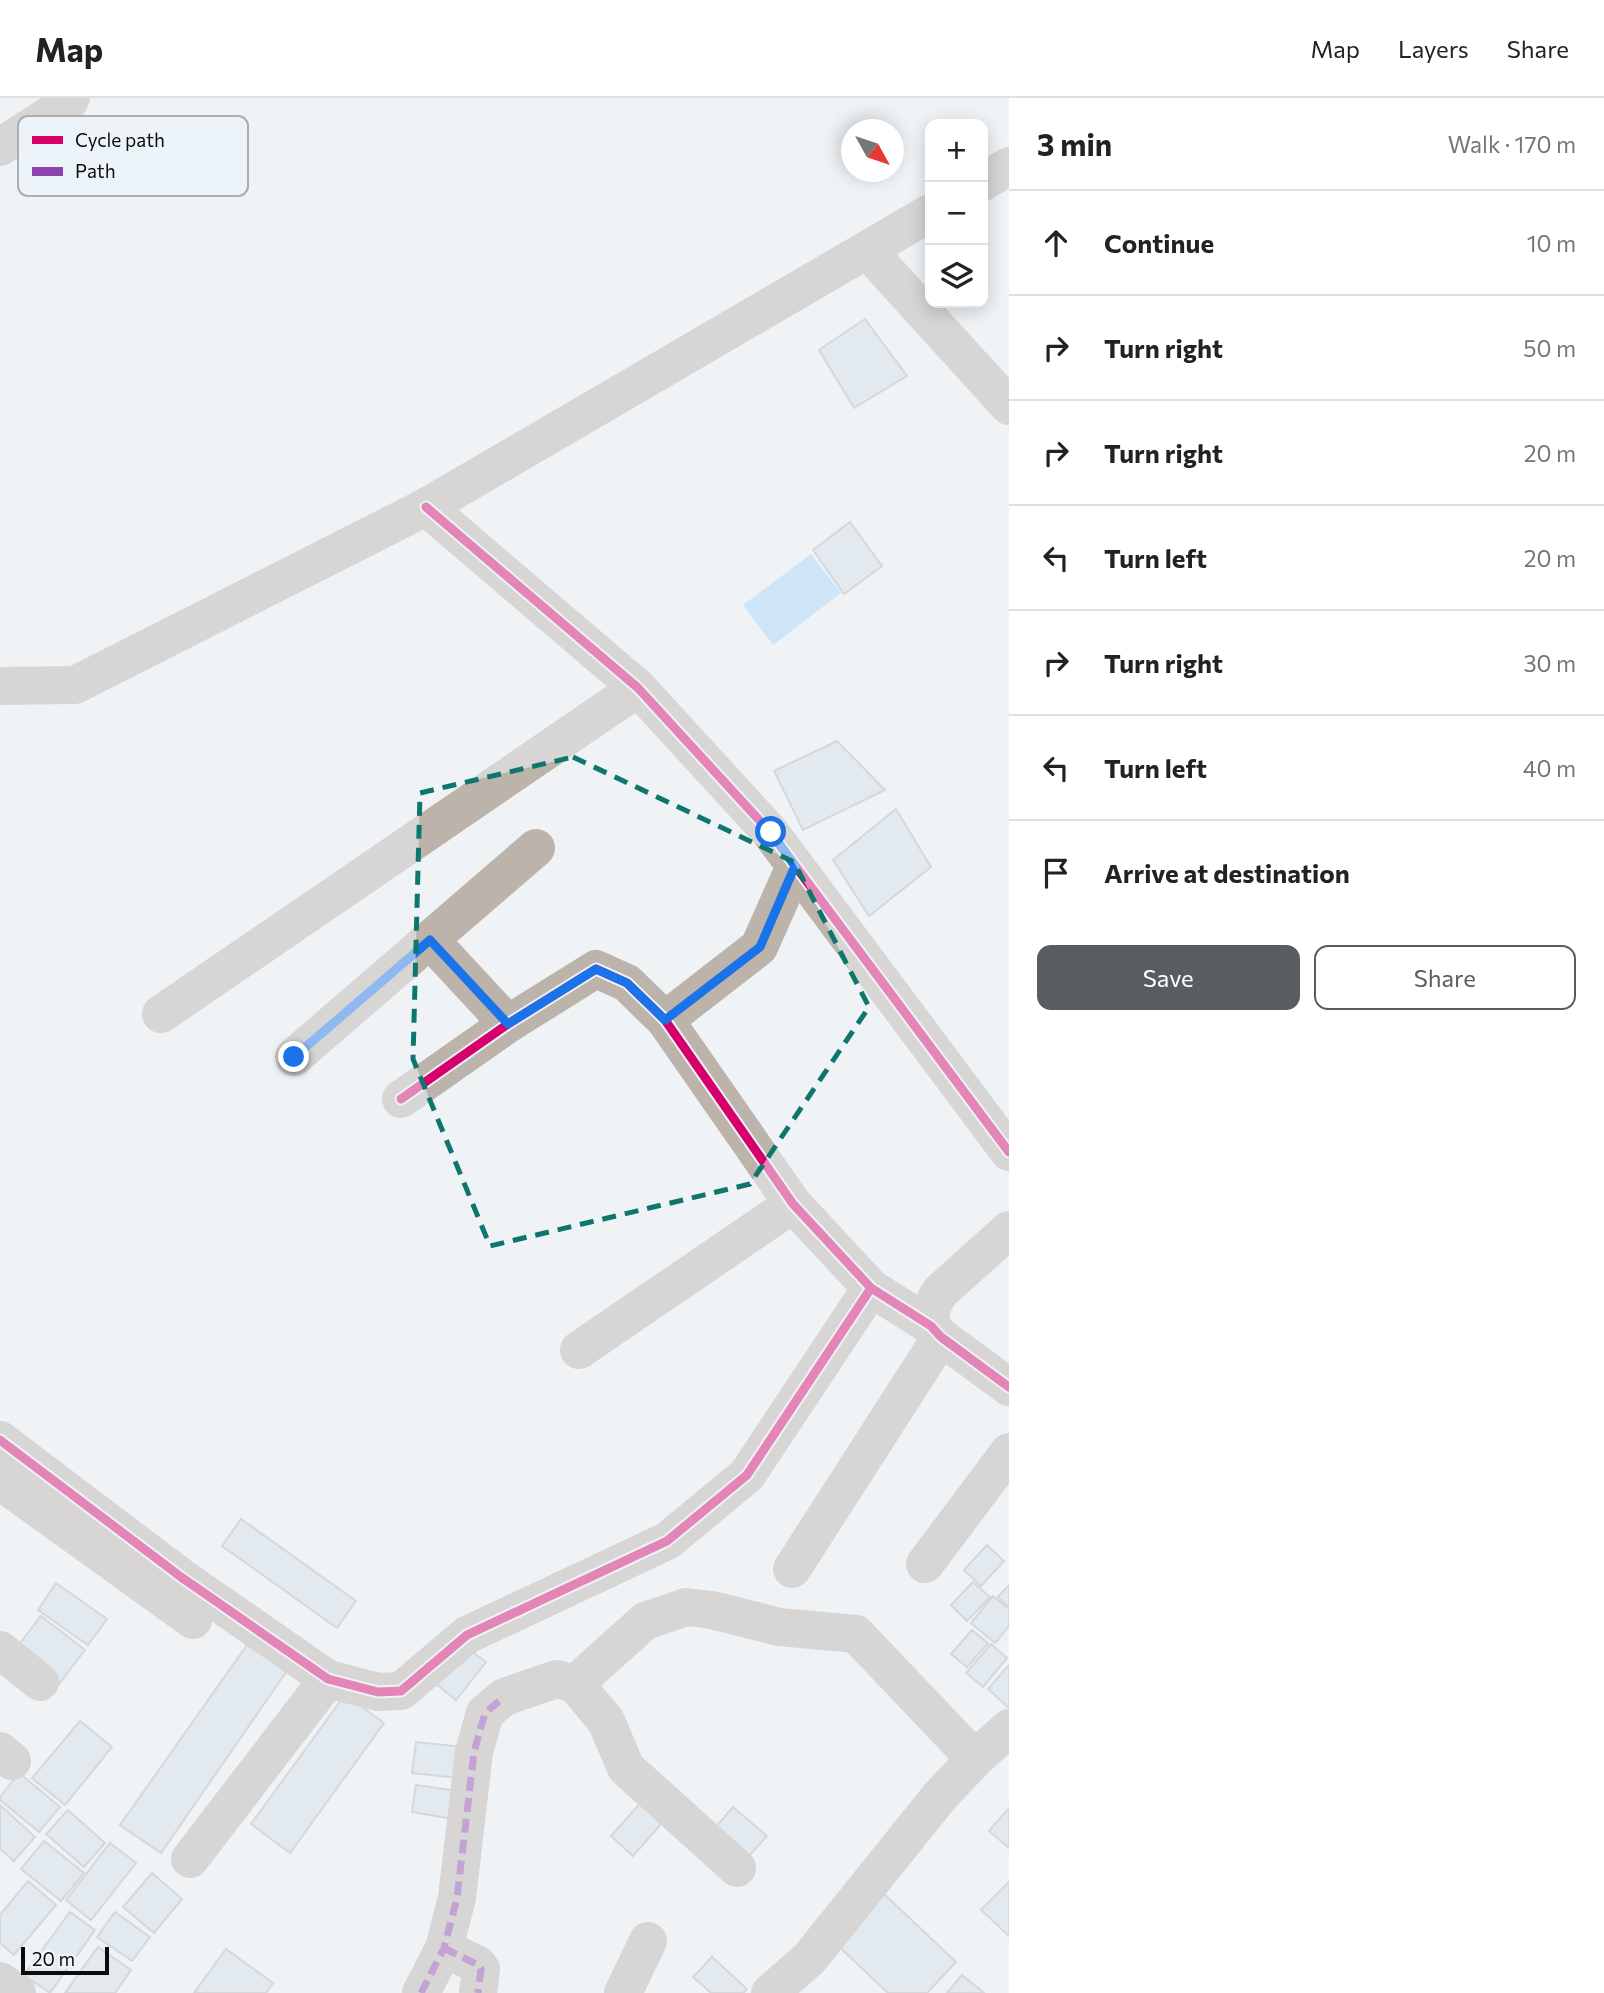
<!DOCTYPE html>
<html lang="en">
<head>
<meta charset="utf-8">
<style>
	body { margin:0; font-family:Commissioner,sans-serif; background:#f6f6f6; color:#222 }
	.controls { position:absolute; right:21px; top:21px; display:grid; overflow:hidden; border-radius:14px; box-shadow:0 4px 18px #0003 }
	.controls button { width:63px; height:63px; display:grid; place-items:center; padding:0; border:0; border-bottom:2px solid #e0e0e0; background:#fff; color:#222; font:35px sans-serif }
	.compass { position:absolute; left:841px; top:21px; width:63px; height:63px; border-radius:50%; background:#fff; box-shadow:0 4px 18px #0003; rotate:130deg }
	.scale { position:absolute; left:21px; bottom:18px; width:88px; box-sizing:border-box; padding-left:7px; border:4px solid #0a0c0e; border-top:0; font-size:19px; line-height:24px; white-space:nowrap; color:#0a0c0e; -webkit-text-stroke:5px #ecf4f9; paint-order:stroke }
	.stop { position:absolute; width:21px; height:21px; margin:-16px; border:5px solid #1a73e8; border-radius:50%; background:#fff }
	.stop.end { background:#1a73e8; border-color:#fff; box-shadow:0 2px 7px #0008 }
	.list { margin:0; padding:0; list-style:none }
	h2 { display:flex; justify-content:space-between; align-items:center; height:91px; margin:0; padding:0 28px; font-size:30px }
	h2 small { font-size:23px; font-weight:400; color:#767676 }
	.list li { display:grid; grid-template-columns:46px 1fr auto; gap:21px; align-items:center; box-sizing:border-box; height:105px; padding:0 28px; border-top:2px solid #e0e0e0 }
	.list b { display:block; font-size:26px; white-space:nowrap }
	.list em { font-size:23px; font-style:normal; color:#767676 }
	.actions { display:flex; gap:14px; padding:21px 28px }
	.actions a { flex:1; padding:16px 0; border:2px solid #5a5d5f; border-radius:14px; text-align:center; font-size:24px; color:#5a5d5f }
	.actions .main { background:#5a5d5f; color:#fff }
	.icon { flex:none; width:38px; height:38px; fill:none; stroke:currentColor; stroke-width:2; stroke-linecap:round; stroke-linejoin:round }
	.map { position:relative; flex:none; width:1009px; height:1895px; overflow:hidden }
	header { display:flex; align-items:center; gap:42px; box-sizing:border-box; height:98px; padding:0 35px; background:#fff; border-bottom:2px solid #e0e0e0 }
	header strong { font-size:33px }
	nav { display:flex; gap:38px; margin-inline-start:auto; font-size:24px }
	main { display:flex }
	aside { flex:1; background:#fff }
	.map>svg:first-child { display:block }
	.water { fill:#a5d6f6 }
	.building { fill:#d2dee6; stroke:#b5b8bb; stroke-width:2 }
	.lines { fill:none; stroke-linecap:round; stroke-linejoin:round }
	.minor { stroke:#bcb4ab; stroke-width:38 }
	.quiet { stroke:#8e44ad; stroke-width:7; stroke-dasharray:14 7; stroke-linecap:butt }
	.cycleway-casing { stroke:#ecf4f9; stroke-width:13 }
	.cycleway { stroke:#d6006c; stroke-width:9 }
	.route { stroke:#1a73e8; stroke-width:9 }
	.marked { fill:none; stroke:#0f766e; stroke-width:5; stroke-dasharray:14 9; stroke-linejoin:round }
	.key { fill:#ecf4f9; stroke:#a8aeb2; stroke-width:2 }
	.key-label { font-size:19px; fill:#0a0c0e }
</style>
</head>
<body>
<header>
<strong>Map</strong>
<nav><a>Map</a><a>Layers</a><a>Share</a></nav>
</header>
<main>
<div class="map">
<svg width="1009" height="1895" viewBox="0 0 1009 1895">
	<rect width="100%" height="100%" fill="#eff3f6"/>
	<path class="water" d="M811 456 841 495 773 547 743 507Z"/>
	<g class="building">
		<path d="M865 221 907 278 854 310 819 252Z"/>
		<path d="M850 424 882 468 844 496 813 452Z"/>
		<path d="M837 643 885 692 803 732 774 673Z"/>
		<path d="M896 711 931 769 869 818 833 762Z"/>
		<path d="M241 1421 356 1503 337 1530 222 1448Z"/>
		<path d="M987 1447 1004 1463 981 1488 964 1472Z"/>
		<path d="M973 1484 990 1499 967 1523 951 1507Z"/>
		<path d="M56 1485 107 1521 88 1547 38 1512Z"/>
		<path d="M1009 1487V1509L998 1499Z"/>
		<path d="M993 1498 1009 1511V1528L995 1545 971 1525Z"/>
		<path d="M41 1518 85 1552 55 1591 11 1557Z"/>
		<path d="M972 1532 988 1545 967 1569 951 1556Z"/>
		<path d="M252 1540 291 1567 161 1755 120 1727Z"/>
		<path d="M991 1546 1007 1560 983 1589 966 1575Z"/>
		<path d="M463 1547 486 1564 456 1602 434 1584Z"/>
		<path d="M1009 1567V1610L988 1591Z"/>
		<path d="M345 1597 384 1625 290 1755 251 1726Z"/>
		<path d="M80 1623 112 1649 65 1707 32 1680Z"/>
		<path d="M416 1644 462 1649 459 1680 412 1675Z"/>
		<path d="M19 1675 60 1709 39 1734 0 1702V1699Z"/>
		<path d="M416 1687 458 1693 453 1721 412 1714Z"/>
		<path d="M646 1699 668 1718 633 1758 611 1738Z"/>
		<path d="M0 1707 35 1739 14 1763 0 1751Z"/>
		<path d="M733 1709 767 1738 749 1758 715 1730Z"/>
		<path d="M1009 1710V1750L989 1733Z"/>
		<path d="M68 1712 105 1745 84 1769 46 1736Z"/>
		<path d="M44 1743 84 1775 61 1803 21 1771Z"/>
		<path d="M110 1745 136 1765 91 1822 66 1802Z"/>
		<path d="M152 1775 182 1801 154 1835 123 1809Z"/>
		<path d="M28 1783 56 1807 14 1857 0 1845V1817Z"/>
		<path d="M1009 1784V1838L981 1812Z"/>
		<path d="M882 1794 956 1864 927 1895H888L835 1845Z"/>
		<path d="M70 1814 95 1832 50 1895 24 1877Z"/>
		<path d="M115 1814 150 1839 132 1863 97 1839Z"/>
		<path d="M98 1849 131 1872 115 1895H65Z"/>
		<path d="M226 1851 273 1885 266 1895H194Z"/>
		<path d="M712 1859 747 1891 743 1895H711L693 1879Z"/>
		<path d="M962 1877 984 1895H947Z"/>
	</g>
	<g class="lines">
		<g class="minor">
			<path d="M0 49 68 5 71 0"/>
			<path d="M983 84 1009 68"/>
			<path d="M868 153 1009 308"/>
			<path d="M426 409 638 590 770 734 1009 1054"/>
			<path d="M0 588 75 587 426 409 930 115"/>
			<path d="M430 842 508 926"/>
			<path d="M161 916 638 590"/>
			<path d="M665 922 759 849 795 768"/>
			<path d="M294 959 536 750"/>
			<path d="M401 1001 508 926 596 871 627 885 665 922 793 1106 871 1190 931 1228 941 1239 1009 1289"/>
			<path d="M931 1228C930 1213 932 1205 941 1193L1009 1132"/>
			<path d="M579 1252 793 1106"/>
			<path d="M0 1342 181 1479 328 1581 378 1594 401 1593 467 1537 667 1443 747 1377 871 1190"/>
			<path d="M0 1383 193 1522"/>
			<path d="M925 1466 1009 1354"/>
			<path d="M792 1471 941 1239"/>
			<path d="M0 1552 40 1584"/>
			<path d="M575 1586 606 1623 626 1670 737 1770"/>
			<path d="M0 1653 12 1663"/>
			<path d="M190 1761 328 1581"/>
			<path d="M444 1850 478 1867 481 1871 478 1895"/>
			<path d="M0 1883 17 1895"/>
			<path d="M421 1895 444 1850 457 1800 474 1654 485 1615 504 1599 557 1581 575 1586 645 1523 686 1509 712 1512 779 1529 856 1536 975 1661"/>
			<path d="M623 1895 648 1843"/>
			<path d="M770 1895 809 1861 940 1698 975 1661 1009 1630"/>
		</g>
		<g class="quiet">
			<path d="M444 1850 478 1867 481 1871 478 1895"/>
			<path d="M421 1895 444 1850 457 1800 474 1654 485 1615 504 1599"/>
		</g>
		<g class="cycleway-casing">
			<g id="cycleway">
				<path d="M426 409 638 590 770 734 1009 1054"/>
				<path d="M401 1001 508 926 596 871 627 885 665 922 793 1106 871 1190 931 1228 941 1239 1009 1289"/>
				<path d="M0 1342 181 1479 328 1581 378 1594 401 1593 467 1537 667 1443 747 1377 871 1190"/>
			</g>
		</g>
		<use href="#cycleway" class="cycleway"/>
	</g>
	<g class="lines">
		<path class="route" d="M294 959 430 842 508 926 596 871 627 885 665 922 760 849 795 768 771 734"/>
	</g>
	<path d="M0 0H1009V1895H0ZM573 659 794 764 869 909 750 1086 490 1148 413 961 420 695Z" fill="#eff3f6" fill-opacity=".55" fill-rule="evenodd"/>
	<path class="marked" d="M573 659 794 764 869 909 750 1086 490 1148 413 961 420 695Z"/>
	<rect x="18" y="18" width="230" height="80" rx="10" class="key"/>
	<rect x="32" y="38" width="31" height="8" fill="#d6006c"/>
	<rect x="32" y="69" width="31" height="9" fill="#8e44ad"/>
	<g class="key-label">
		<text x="75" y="49">Cycle path</text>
		<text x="75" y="80">Path</text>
	</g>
</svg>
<div class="controls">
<button>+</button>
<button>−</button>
<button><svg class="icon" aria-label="layers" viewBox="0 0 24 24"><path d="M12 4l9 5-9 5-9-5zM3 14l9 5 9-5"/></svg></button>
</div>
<svg class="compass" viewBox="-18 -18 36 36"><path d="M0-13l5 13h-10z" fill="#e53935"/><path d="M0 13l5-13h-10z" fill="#767676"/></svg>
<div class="scale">20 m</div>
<div class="stop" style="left:771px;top:734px"></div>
<div class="stop end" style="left:294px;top:959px"></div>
</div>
<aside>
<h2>3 min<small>Walk · 170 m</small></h2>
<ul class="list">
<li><svg class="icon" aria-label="ahead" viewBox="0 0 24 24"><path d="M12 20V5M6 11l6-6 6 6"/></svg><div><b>Continue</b></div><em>10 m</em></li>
<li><svg class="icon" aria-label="right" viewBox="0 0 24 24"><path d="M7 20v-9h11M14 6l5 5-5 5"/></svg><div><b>Turn right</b></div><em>50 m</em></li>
<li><svg class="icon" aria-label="right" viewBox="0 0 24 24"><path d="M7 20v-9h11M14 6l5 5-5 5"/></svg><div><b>Turn right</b></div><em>20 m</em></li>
<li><svg class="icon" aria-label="left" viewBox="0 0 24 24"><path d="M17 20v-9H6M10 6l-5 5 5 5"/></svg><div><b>Turn left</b></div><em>20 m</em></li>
<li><svg class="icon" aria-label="right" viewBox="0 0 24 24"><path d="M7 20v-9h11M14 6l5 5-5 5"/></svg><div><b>Turn right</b></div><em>30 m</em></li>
<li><svg class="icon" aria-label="left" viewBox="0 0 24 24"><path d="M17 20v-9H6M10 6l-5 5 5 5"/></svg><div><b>Turn left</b></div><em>40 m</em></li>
<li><svg class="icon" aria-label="arrive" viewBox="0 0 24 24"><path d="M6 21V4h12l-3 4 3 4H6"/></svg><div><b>Arrive at destination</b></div></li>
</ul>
<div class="actions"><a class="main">Save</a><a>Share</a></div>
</aside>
</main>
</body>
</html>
